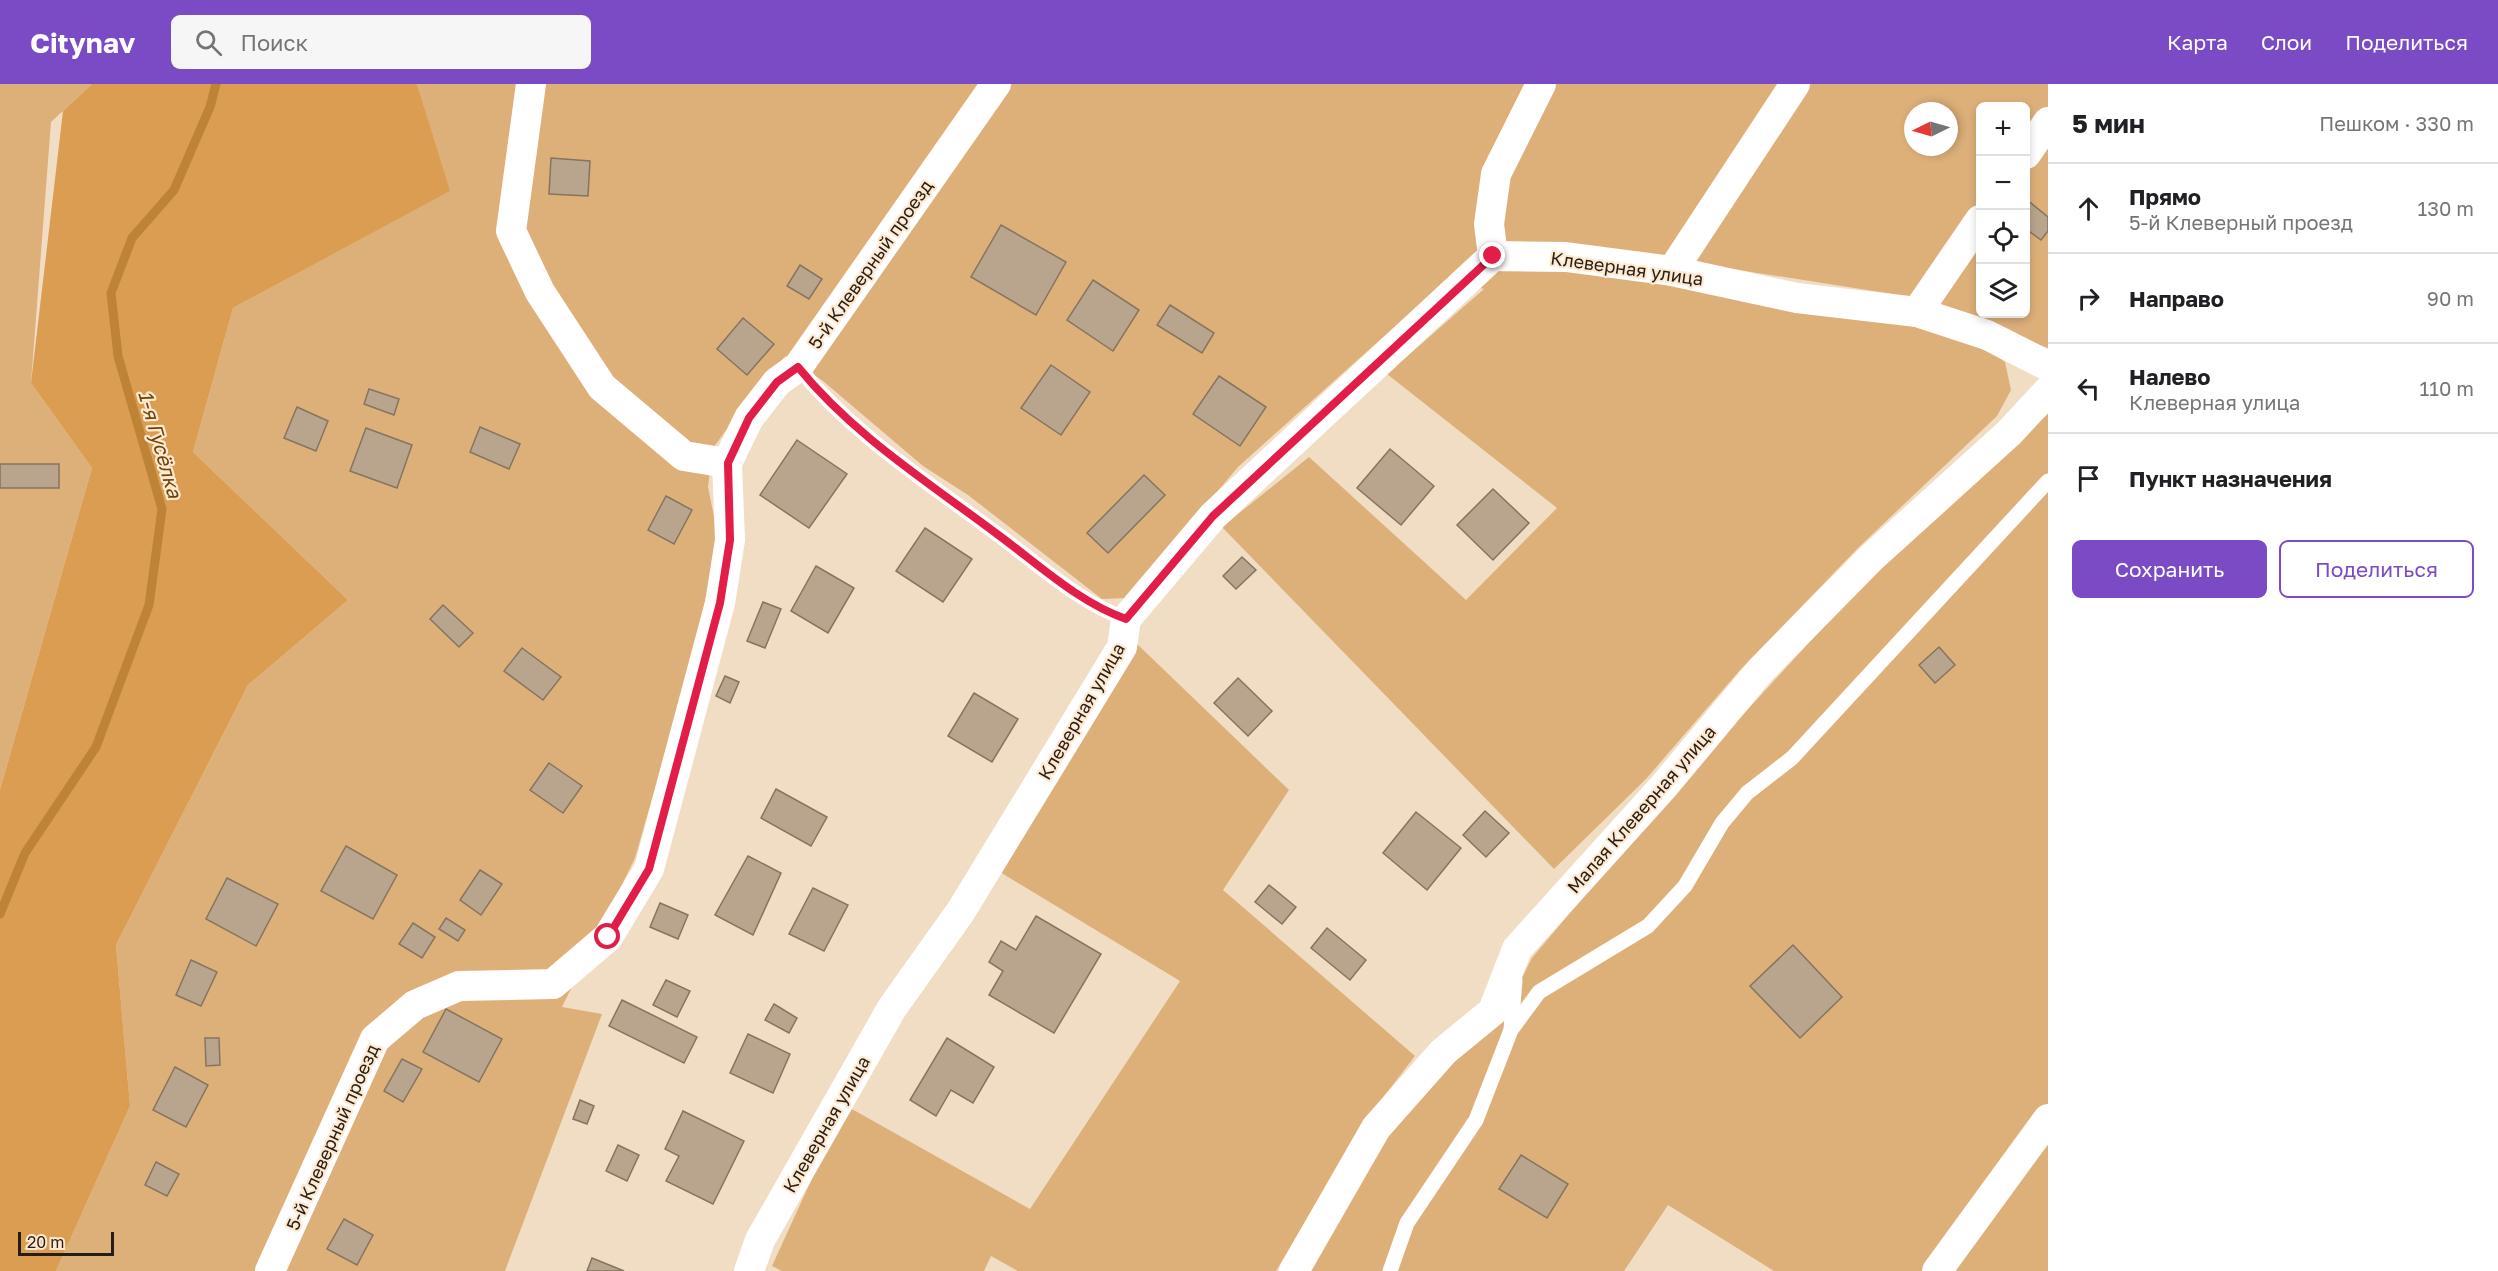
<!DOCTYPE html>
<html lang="ru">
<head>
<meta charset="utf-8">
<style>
	body { margin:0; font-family:"Golos Text",sans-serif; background:#f6f6f6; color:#202124 }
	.controls { position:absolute; right:18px; top:18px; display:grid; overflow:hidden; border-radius:9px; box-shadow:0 3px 9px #0003 }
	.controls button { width:54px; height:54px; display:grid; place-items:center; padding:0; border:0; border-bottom:2px solid #e0e0e0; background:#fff; color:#202124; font:30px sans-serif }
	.compass { position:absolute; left:1904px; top:18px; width:54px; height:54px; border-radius:50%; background:#fff; box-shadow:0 3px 9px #0003; rotate:265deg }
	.scale { position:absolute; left:18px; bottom:15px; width:96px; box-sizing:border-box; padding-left:6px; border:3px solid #261e16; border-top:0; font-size:16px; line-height:21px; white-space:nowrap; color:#261e16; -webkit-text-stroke:4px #ffe9d1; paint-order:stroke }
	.stop { position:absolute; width:18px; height:18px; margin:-14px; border:4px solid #e11d48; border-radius:50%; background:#fff }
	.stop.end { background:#e11d48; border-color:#fff; box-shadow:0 2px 6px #0008 }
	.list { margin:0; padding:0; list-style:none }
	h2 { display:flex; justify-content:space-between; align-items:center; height:78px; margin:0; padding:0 24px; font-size:26px }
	h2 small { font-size:20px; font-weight:400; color:#757577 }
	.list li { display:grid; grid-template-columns:39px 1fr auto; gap:18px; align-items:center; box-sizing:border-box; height:90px; padding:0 24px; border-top:2px solid #e0e0e0 }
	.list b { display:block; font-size:22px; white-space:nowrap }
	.list p { margin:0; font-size:20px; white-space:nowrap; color:#757577 }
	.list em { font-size:20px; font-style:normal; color:#757577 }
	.actions { display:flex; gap:12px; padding:18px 24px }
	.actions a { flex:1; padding:14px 0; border:2px solid #7a4bc4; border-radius:9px; text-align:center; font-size:21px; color:#7a4bc4 }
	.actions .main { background:#7a4bc4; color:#fff }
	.icon { flex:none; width:33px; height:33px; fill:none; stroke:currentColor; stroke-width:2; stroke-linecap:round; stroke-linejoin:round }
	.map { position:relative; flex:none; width:2048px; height:1187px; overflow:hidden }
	header { display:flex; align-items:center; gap:36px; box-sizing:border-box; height:84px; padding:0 30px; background:#7a4bc4; color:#fff }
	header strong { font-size:28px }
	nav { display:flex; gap:33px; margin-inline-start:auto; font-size:21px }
	.search { width:420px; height:54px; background:#f6f6f6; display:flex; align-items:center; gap:15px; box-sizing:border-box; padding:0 21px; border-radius:9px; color:#757577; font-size:22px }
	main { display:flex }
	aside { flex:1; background:#fff }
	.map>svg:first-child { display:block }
	.green { fill:#ddb07a; fill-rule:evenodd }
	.forest { fill:#da9d52 }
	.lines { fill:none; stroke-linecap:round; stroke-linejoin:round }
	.stream { stroke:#be8335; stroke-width:9 }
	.building { fill:#b9a58e; stroke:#87745f; stroke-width:1.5 }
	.lane { stroke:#fff; stroke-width:15 }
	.street { stroke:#fff; stroke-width:30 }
	.route { stroke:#e11d48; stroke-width:8 }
	.labels { text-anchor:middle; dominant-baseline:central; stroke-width:4.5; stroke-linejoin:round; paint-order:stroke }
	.street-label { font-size:18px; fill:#261e16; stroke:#ffe9d1 }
	.water-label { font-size:20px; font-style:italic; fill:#6d4407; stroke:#ffe9d1 }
</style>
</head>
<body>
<header>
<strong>Citynav</strong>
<div class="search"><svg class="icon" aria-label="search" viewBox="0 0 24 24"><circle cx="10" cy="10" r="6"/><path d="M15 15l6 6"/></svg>Поиск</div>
<nav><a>Карта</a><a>Слои</a><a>Поделиться</a></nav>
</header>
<main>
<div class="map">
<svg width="2048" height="1187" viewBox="0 0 2048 1187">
	<rect width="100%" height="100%" fill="#f1dcc4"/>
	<g class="green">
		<path d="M0 0H92L51 38 31 299 92 384 0 706Z"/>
		<path d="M417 0H2048V264L1912 213 1688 178 1982 262 2005 278 2011 306 1997 332 1860 462 1740 586 1646 695 1554 785 1222 443 1309 373 1466 516 1557 424 1387 290 1484 205 1448 195 1238 383 1127 514 1102 515 968 411 923 382 823 297 786 272 768 289 713 364 708 403 718 452 697 558 635 774 562 923 602 930 505 1187H56L130 1022 116 861 248 601 348 516 193 368 233 224 449 107ZM1980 22H2026V230H1980ZM1913 27H1949V63H1913Z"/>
		<path d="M2048 330V1187H1774L1668 1121 1624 1187H1308L1390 1050 1459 973 1499 938 1532 874 1672 708 1882 479Z"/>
		<path d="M1135 558 1289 706 1223 806 1415 972 1364 1038 1276 1187H1018L991 1172 984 1187H782L772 1182 815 1088 850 1024 1030 1125 1180 897 1000 788Z"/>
	</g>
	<path class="forest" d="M92 0H417L450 107 233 224 193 368 348 516 248 601 116 861 130 1022 56 1187H0V706L92 384 31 299 63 27Z"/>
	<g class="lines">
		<path class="stream" d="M0 830 25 769 96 663 149 521 162 425 118 272 111 209 132 154 174 106 210 23 216 0"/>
	</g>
	<g class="building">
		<path d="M551 74 590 77 588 112 549 110Z"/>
		<path d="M2026 115 2048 133V147L2041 156 2026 145Z"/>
		<path d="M1001 141 1066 178 1036 231 971 193Z"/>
		<path d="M800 181 822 195 809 215 787 202Z"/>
		<path d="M1093 196 1139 226 1113 267 1067 236Z"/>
		<path d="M1170 221 1214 249 1202 269 1157 241Z"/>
		<path d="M743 234 774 260 747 291 717 265Z"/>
		<path d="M1051 281 1090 308 1061 351 1021 324Z"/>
		<path d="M1219 292 1266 323 1240 362 1193 330Z"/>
		<path d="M369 305 399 315 394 331 364 320Z"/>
		<path d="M297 323 328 337 316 367 284 354Z"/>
		<path d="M480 343 520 360 509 385 470 368Z"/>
		<path d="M366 344 412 361 397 404 350 387Z"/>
		<path d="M797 356 847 390 809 444 760 411Z"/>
		<path d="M1390 365 1434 402 1401 441 1357 404Z"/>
		<rect x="0" y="380" width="59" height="24"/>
		<path d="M1144 391 1165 411 1108 469 1087 449Z"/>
		<path d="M1493 405 1529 439 1493 476 1457 441Z"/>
		<path d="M666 412 692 426 674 460 648 446Z"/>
		<path d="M925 444 972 475 943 518 896 487Z"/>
		<path d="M1242 473 1256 486 1236 505 1223 492Z"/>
		<path d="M816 482 854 504 828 549 791 527Z"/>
		<path d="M763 518 781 525 765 564 747 557Z"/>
		<path d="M443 521 473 549 459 563 430 535Z"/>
		<path d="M1939 563 1955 581 1935 599 1919 581Z"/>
		<path d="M522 564 561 593 543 616 504 587Z"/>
		<path d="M725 592 739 598 730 619 716 612Z"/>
		<path d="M1238 594 1272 627 1248 652 1214 619Z"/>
		<path d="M974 609 1018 635 992 678 948 652Z"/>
		<path d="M549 679 582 702 563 729 530 706Z"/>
		<path d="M776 705 827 733 811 762 761 734Z"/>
		<path d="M1485 727 1509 749 1486 773 1463 751Z"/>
		<path d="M1416 728 1461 764 1427 806 1383 769Z"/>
		<path d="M346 762 397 791 373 835 321 807Z"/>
		<path d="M748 772 781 789 753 851 715 831Z"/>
		<path d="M480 786 502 800 481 831 460 816Z"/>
		<path d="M227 794 278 820 256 862 206 835Z"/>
		<path d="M1269 801 1296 823 1282 840 1255 818Z"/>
		<path d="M813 804 848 821 824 867 789 850Z"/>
		<path d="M660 819 688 831 678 855 650 843Z"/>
		<path d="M1036 832 1101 870 1054 949 989 911 1003 887 989 878 1001 857 1016 866Z"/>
		<path d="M446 834 465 846 458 857 439 845Z"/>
		<path d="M413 839 435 853 422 874 399 860Z"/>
		<path d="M1327 844 1366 876 1350 896 1311 864Z"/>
		<path d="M1793 861 1842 913 1800 954 1750 902Z"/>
		<path d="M191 876 217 888 201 922 176 911Z"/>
		<path d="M666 896 690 907 677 933 653 921Z"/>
		<path d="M622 916 697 953 684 979 609 942Z"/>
		<path d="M774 920 797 934 789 949 765 936Z"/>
		<path d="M446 925 502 955 479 998 423 968Z"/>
		<path d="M748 950 790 970 773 1009 730 989Z"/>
		<path d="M205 954H219L220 981 206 982Z"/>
		<path d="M947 954 994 983 973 1019 951 1006 936 1032 910 1016Z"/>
		<path d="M402 975 422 985 403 1018 384 1007Z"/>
		<path d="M175 983 208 1001 186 1043 153 1026Z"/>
		<path d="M580 1016 594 1022 587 1040 573 1035Z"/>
		<path d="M683 1027 744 1057 713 1120 666 1097 679 1072 665 1065Z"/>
		<path d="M618 1061 639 1071 627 1097 606 1087Z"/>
		<path d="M1521 1071 1568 1100 1547 1134 1499 1105Z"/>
		<path d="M156 1078 179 1090 167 1112 145 1101Z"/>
		<path d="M344 1135 373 1151 357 1181 327 1165Z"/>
		<path d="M592 1174 624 1187H587Z"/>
	</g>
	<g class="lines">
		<g class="lane">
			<path d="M798 283C853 351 928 398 997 450 1038 480 1078 518 1126 535"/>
			<path d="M1511 946 1539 908 1648 842 1685 802 1722 739 1747 709 1792 674 2048 397"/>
			<path d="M1390 1187 1407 1139 1476 1036 1511 946 1515 896"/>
		</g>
		<g class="street">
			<path d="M531 0 511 147 540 208 602 303 684 372 727 379"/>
			<path d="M2026 70 2048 38"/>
			<path d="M1493 172 1489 140 1496 90 1541 0"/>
			<path d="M1672 187 1795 0"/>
			<path d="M1917 228 1980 136"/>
			<path d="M270 1187 375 955 415 921 459 902 553 900 608 853 649 785 720 519 730 456 727 379 749 334 777 298 798 283 996 0"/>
			<path d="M749 1187 760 1156 892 924 961 827 1122 563 1126 535 1213 432 1493 172 1566 173 1672 187 1797 214 1917 228 1987 251 2048 282"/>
			<path d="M1294 1187 1376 1044 1443 968 1493 927 1517 865 1664 702 1760 587 1870 475 2009 349 2048 307"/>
			<path d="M1937 1187 2048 1035"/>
		</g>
	</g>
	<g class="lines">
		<path class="route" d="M608 853 649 785 720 519 730 456 728 379 749 334 777 298 798 283C853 351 928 398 997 450 1038 480 1078 518 1126 535L1213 432 1493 172"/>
	</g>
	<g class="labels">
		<g class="street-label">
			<text transform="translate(870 180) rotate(-55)">5-й Клеверный проезд</text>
			<text transform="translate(1627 184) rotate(8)">Клеверная улица</text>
			<text transform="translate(1081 627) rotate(-60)">Клеверная улица</text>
			<text transform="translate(1641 725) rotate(-49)">Малая Клеверная улица</text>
			<text transform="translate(826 1040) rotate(-60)">Клеверная улица</text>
			<text transform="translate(332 1053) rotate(-66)">5-й Клеверный проезд</text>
		</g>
		<g class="water-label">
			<text transform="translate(161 360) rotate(74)">1-я Гусёлка</text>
		</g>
	</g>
</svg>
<div class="controls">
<button>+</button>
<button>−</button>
<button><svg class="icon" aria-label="locate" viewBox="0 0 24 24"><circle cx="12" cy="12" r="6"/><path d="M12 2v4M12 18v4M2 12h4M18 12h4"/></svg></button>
<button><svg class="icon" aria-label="layers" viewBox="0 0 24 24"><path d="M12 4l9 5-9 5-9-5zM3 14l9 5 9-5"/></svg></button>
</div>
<svg class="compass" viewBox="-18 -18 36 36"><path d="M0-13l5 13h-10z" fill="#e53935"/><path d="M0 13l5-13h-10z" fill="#757577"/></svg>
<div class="scale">20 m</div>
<div class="stop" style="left:608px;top:853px"></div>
<div class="stop end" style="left:1493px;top:172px"></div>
</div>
<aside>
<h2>5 мин<small>Пешком · 330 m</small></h2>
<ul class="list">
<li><svg class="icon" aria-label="ahead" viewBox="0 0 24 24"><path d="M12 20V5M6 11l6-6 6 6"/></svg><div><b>Прямо</b><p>5-й Клеверный проезд</p></div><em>130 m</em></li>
<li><svg class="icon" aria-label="right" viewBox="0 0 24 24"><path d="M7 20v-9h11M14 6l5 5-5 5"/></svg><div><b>Направо</b></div><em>90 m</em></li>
<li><svg class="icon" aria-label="left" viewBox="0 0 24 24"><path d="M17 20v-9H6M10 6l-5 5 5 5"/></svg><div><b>Налево</b><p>Клеверная улица</p></div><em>110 m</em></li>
<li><svg class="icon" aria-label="arrive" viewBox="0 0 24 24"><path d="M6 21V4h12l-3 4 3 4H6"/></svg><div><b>Пункт назначения</b></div></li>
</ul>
<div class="actions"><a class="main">Сохранить</a><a>Поделиться</a></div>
</aside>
</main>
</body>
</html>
